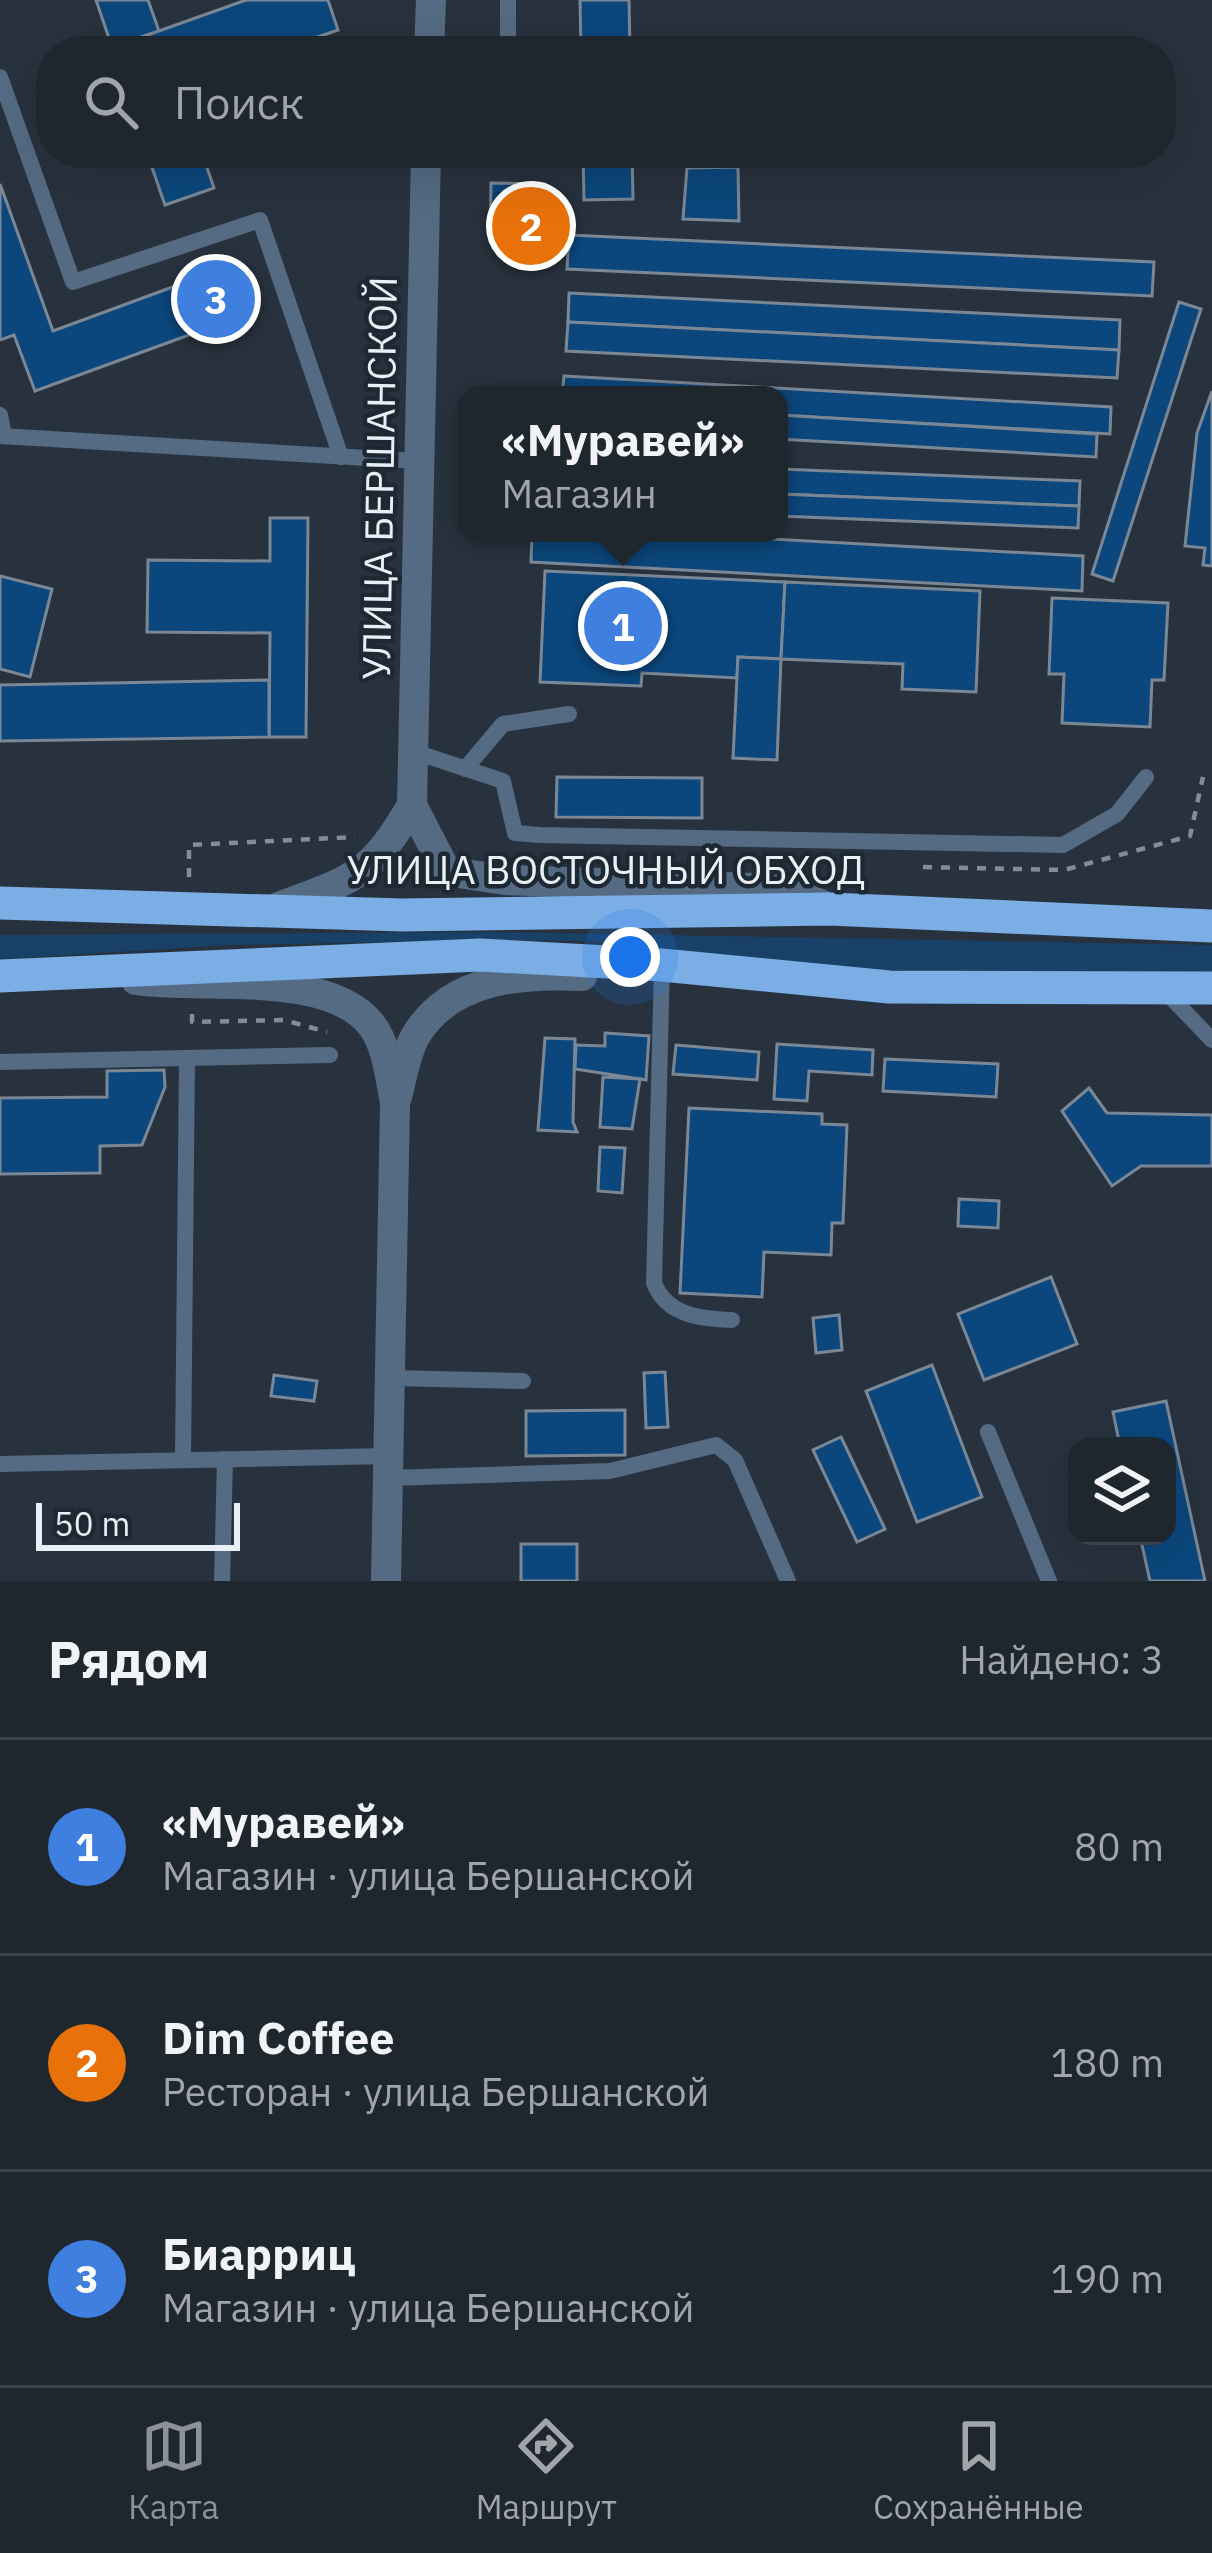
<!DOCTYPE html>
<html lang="ru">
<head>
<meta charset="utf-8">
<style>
	body { margin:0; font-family:"IBM Plex Sans",sans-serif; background:#2b323a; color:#f1f3f6 }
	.controls { position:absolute; right:36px; bottom:36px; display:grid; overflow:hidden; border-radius:24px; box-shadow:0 12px 48px #0002 }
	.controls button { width:108px; height:108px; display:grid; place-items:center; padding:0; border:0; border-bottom:3px solid #3c434a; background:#1e262e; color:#f1f3f6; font:60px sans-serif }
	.scale { position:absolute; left:36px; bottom:30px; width:204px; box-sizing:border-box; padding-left:12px; border:6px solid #e8eff6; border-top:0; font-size:33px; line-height:42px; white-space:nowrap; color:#e8eff6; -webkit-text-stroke:9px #1e2833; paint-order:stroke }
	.you { position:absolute; left:630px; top:957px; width:42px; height:42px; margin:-30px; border:9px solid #fff; border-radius:50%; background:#1a73e8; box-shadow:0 0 0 18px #1a73e833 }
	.badge { display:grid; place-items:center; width:78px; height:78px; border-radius:50%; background:#8c9099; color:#fff; font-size:39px; font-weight:700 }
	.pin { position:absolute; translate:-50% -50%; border:6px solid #fff; box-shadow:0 3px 12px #0006 }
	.popup { position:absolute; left:458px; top:386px; width:330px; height:156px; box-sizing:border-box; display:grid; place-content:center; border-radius:24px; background:#1e262e; filter:drop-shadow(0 3px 9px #0005); font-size:39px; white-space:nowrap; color:#a1a5aa }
	.popup b { font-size:45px; color:#f1f3f6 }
	.popup::after { content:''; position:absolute; left:50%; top:100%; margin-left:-24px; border:24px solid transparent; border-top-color:#1e262e }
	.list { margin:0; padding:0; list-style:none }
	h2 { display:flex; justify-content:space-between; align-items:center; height:156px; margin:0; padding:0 48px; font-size:51px }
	h2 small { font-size:39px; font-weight:400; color:#a1a5aa }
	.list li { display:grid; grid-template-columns:78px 1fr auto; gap:36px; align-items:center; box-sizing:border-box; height:216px; padding:0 48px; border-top:3px solid #3c434a }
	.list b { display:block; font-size:45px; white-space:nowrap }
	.list p { margin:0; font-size:39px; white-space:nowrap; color:#a1a5aa }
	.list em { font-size:39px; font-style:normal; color:#a1a5aa }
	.icon { flex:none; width:66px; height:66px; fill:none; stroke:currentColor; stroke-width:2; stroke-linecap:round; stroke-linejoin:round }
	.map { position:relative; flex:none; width:1212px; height:1581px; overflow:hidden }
	.search { position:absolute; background:#1e262e; box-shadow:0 12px 48px #0002; left:36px; right:36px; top:36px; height:132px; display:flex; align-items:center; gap:30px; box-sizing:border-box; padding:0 42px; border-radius:48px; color:#a1a5aa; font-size:45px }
	.sheet { height:804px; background:#1e262e }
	nav { display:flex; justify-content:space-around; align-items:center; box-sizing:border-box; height:168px; border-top:3px solid #3c434a; background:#1e262e; font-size:33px; color:#a1a5aa }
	nav a { display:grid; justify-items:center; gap:6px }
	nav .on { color:#8c9099 }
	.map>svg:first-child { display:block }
	.green { fill:#194168 }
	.building { fill:#0b477c; stroke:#7b8795; stroke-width:3 }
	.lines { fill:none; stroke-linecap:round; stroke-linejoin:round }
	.path { stroke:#848d96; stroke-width:4.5; stroke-dasharray:9 9; stroke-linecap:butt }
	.service { stroke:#546b83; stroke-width:16 }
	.minor { stroke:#546b83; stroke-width:30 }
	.tertiary { stroke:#546b83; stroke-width:30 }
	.trunk { stroke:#7aaee5; stroke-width:33 }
	.labels { text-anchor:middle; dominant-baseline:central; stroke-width:9; stroke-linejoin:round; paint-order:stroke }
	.street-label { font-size:39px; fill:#e8eff6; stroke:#1e2833 }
</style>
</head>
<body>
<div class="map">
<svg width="1212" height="1581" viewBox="0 0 1212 1581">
	<rect width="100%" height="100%" fill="#28323e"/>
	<path class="green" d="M497 932 1212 945V972L863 970 593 941 498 940 229 945 0 959V935Z"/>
	<g class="building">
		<path d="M96 0H148L159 31 112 47Z"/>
		<path d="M246 0H328L338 30 277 51H128L125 43Z"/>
		<path d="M580 0H629L630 51H581Z"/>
		<path d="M147 153H202L214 188 165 205Z"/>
		<path d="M583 153H632L633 199 584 200Z"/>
		<path d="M738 167 739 221 683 219 687 168Z"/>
		<path d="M491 183 545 184 544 237 490 236Z"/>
		<path d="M0 184 53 331 216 271 233 319 35 391 14 335 0 340Z"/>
		<path d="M569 235 1154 262 1152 296 567 269Z"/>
		<path d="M569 293 1120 320 1119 350 568 322Z"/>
		<path d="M1179 302 1201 309 1113 581 1092 574Z"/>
		<path d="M568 322 1119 350 1117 378 566 351Z"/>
		<path d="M564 376 1111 407 1110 434 779 415V395H562Z"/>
		<path d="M1212 391V566L1203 565 1205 548 1185 546 1197 433Z"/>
		<path d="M779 415 1097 434 1096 457 779 439Z"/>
		<path d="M779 469 1080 481 1079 506 779 494Z"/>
		<path d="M779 494 1079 506 1078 528 779 516Z"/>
		<path d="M270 518H308L306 737H269L270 633 147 632 148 560 270 561Z"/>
		<path d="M532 533H662L1083 556 1082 591 531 562Z"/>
		<path d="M545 571 785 582 781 659 738 657 737 678 642 673 641 686 540 682Z"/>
		<path d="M0 576 52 589 30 677 0 669Z"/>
		<path d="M785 582 980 591 976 692 902 689 903 664 781 659Z"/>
		<path d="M1052 598 1168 603 1164 680H1152L1150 727 1062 723 1064 674H1049Z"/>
		<path d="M738 657 781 659 777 760 733 758Z"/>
		<path d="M269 680V737L0 741V685Z"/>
		<path d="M557 777 702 778V818L556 817Z"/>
		<path d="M605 1033 649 1036 646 1080 575 1069 576 1045 605 1046Z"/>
		<path d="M545 1038 575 1039 573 1122 577 1132 538 1130Z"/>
		<path d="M777 1044 873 1050 872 1075 809 1071 807 1101 774 1099Z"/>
		<path d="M676 1045 759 1052 757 1080 673 1074Z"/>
		<path d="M885 1059 998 1064 996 1097 883 1091Z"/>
		<path d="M164 1070 165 1087 142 1145 100 1146V1173L0 1174V1098L107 1097V1071Z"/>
		<path d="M603 1077 640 1079 632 1129 600 1127Z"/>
		<path d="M1089 1088 1107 1113 1212 1115V1166H1141L1112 1186 1062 1111Z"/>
		<path d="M689 1108 822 1114V1124L847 1125 843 1223H832L831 1255 764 1252 762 1297 680 1293Z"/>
		<path d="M600 1147 625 1148 622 1193 598 1191Z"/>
		<path d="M959 1199 999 1201 998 1228 958 1226Z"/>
		<path d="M1051 1277 1077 1344 984 1380 958 1314Z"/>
		<path d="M839 1315 842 1350 816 1353 813 1318Z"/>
		<path d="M932 1365 982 1497 917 1522 866 1391Z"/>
		<path d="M665 1372 668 1427 646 1428 644 1373Z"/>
		<path d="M274 1375 317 1381 314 1401 271 1396Z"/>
		<path d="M1166 1401 1205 1581H1150L1140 1536H1167V1446H1120L1113 1412Z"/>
		<path d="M625 1410V1455L526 1456V1411Z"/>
		<path d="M841 1437 885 1529 857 1542 813 1450Z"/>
		<rect x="521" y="1544" width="56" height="37"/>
	</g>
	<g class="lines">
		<g class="path">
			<path d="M923 867 1064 870 1190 836 1203 777"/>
			<path d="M189 877V845L355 837"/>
			<path d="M192 1014V1022L284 1020 327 1032"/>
		</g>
		<g class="service">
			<path d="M508 51V0"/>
			<path d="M0 77 73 282 260 220 341 457"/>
			<path d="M0 415 4 436"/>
			<path d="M0 436 417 461"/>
			<path d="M412 751 503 781 515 833 539 835 1063 845 1117 814 1146 777"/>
			<path d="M465 769 503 724 569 714"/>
			<path d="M662 965 654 1283C667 1316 702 1319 732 1320"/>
			<path d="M1162 988 1212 1040"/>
			<path d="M0 1062 330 1055"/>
			<path d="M391 1378 523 1381"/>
			<path d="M988 1432 1049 1581"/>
			<path d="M183 1460 187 1058"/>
			<path d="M0 1464 389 1456"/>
			<path d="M389 1478 610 1471 716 1445 735 1460 788 1581"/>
			<path d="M222 1581 225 1459"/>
		</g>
		<g class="minor">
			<path d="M136 980C202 990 324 969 370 1023 387 1043 390 1078 395 1103L386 1581"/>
			<path d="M397 1097C402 1078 406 1052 416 1035 451 978 521 973 582 976"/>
		</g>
		<g class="tertiary">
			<path d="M429 51 431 0"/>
			<path d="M426 153 412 805 446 871 504 880 790 889 830 909"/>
			<path d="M276 908C352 879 369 879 412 805"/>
		</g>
		<g class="trunk">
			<path d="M0 903 402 915 830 909 1212 926"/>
			<path d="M0 976 480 955 662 965 889 987 1212 988"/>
		</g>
	</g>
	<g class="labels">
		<g class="street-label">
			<text transform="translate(379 478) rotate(-89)">УЛИЦА БЕРШАНСКОЙ</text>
			<text x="606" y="869">УЛИЦА ВОСТОЧНЫЙ ОБХОД</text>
		</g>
	</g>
</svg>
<div class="controls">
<button><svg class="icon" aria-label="layers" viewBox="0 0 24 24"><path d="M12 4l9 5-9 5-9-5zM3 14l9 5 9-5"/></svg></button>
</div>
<div class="scale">50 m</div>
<div class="you"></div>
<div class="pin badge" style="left:623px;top:626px;background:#3f7fe0">1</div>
<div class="popup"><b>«Муравей»</b>Магазин</div>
<div class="pin badge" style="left:531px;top:226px;background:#e8710a">2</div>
<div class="pin badge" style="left:216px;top:299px;background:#3f7fe0">3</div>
<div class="search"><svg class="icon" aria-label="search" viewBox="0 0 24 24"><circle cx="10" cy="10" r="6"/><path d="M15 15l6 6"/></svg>Поиск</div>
</div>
<section class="sheet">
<h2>Рядом<small>Найдено: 3</small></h2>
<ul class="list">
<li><span class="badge" style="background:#3f7fe0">1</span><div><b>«Муравей»</b><p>Магазин · улица Бершанской</p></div><em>80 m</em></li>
<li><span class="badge" style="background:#e8710a">2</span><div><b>Dim Coffee</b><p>Ресторан · улица Бершанской</p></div><em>180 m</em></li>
<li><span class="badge" style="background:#3f7fe0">3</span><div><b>Биарриц</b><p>Магазин · улица Бершанской</p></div><em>190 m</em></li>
</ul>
</section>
<nav>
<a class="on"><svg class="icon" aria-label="map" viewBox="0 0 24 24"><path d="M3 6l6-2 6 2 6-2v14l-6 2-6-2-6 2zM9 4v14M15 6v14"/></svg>Карта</a>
<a><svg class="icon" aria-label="directions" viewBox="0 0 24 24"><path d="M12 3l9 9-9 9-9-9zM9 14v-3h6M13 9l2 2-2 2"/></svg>Маршрут</a>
<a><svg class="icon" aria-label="saved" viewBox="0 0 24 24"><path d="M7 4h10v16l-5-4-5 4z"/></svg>Сохранённые</a>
</nav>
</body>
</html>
